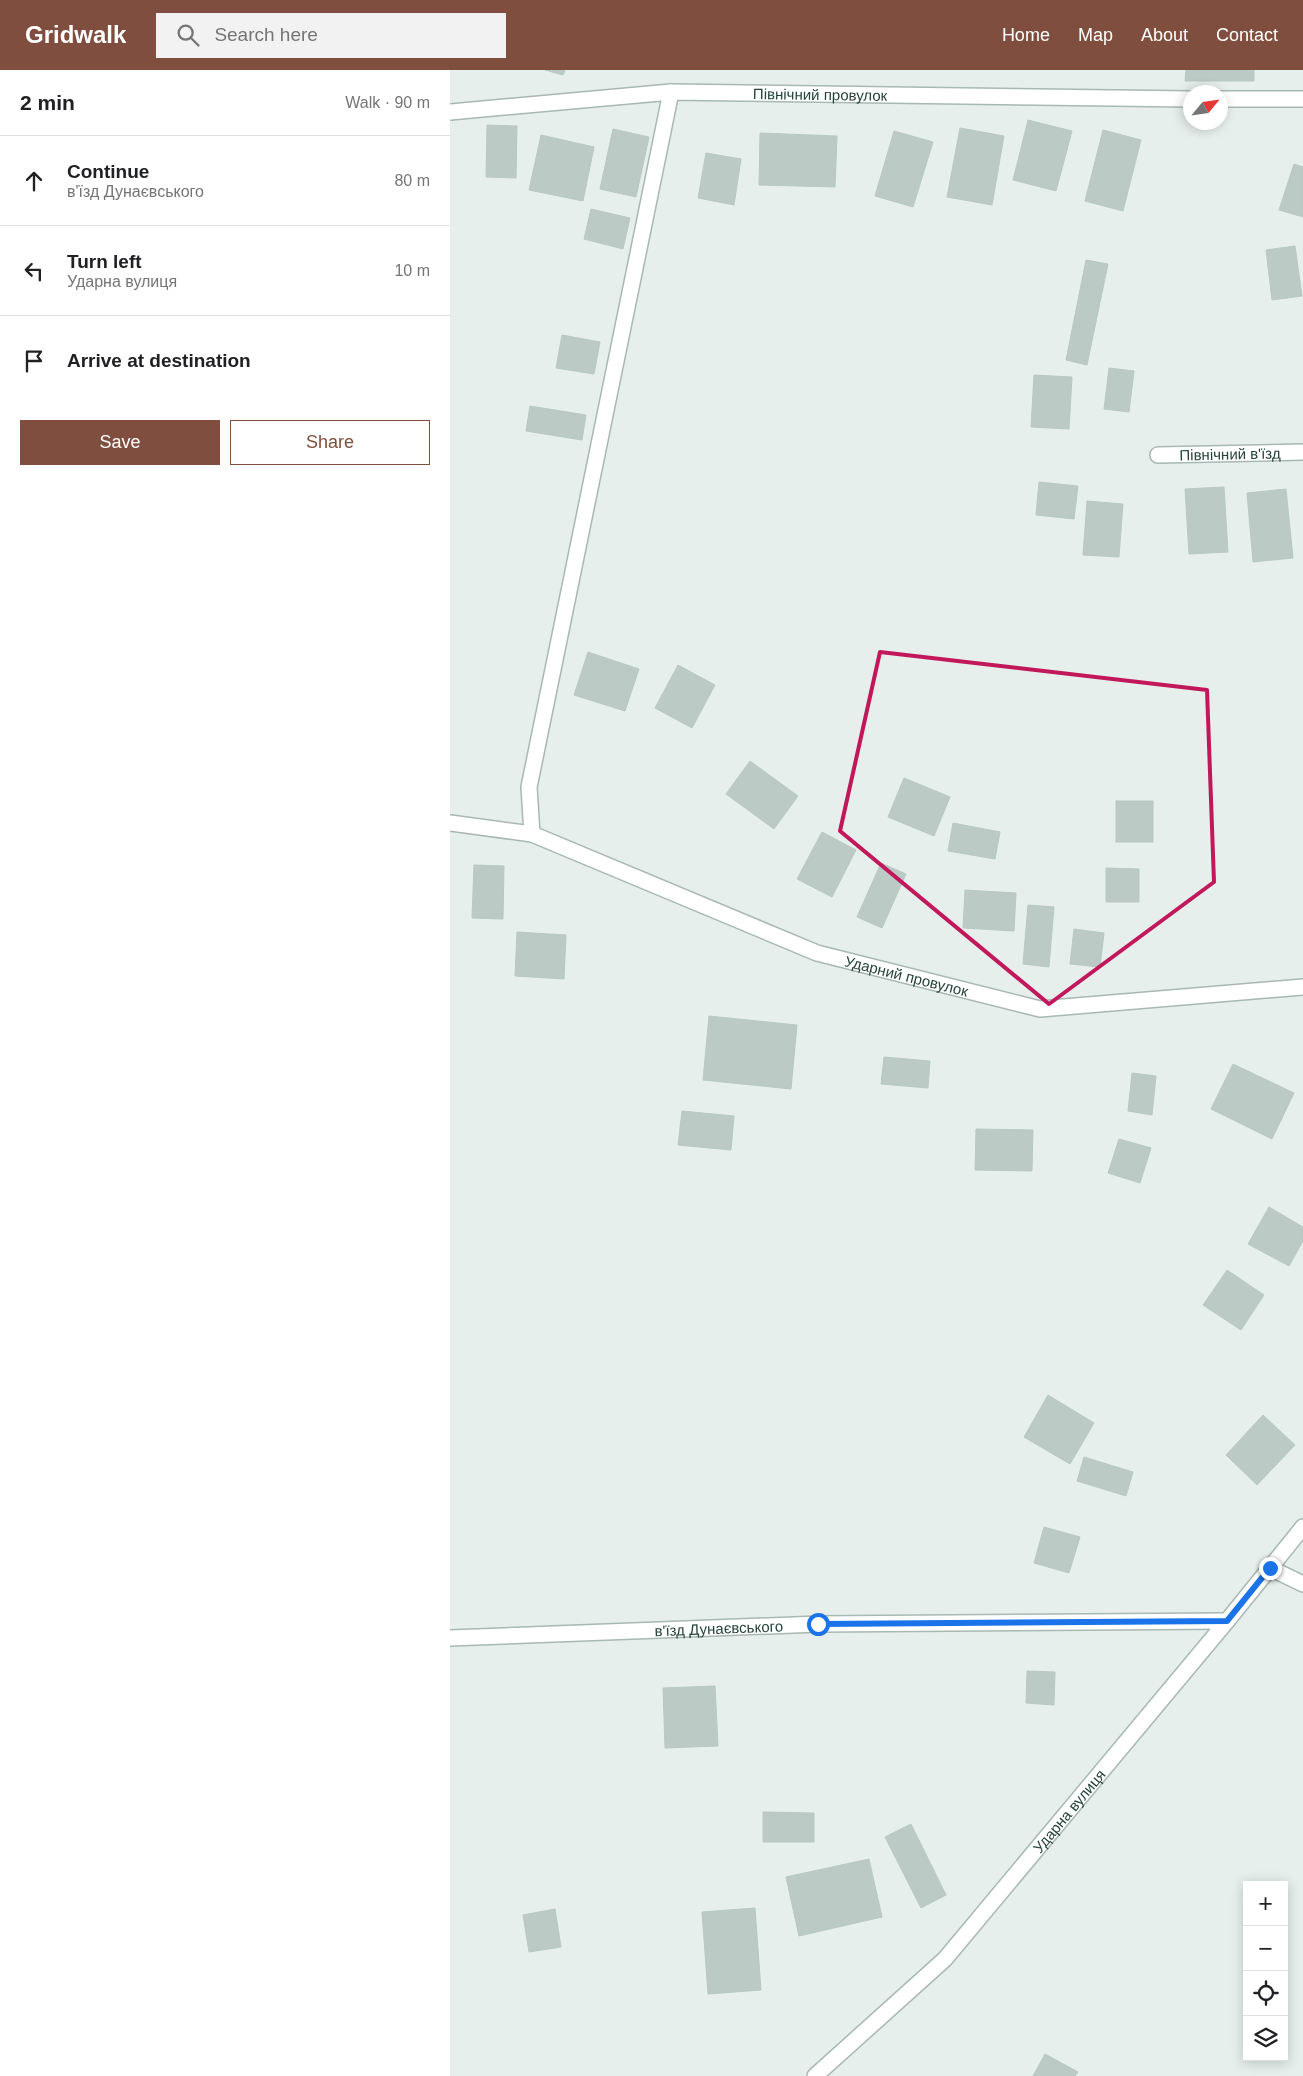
<!DOCTYPE html>
<html lang="en">
<head>
<meta charset="utf-8">
<style>
	body { margin:0; font-family:Helvetica,sans-serif; background:#f2f2f2; color:#202124 }
	.controls { position:absolute; right:15px; bottom:15px; display:grid; overflow:hidden; border-radius:0px; box-shadow:0 2px 12px #0003 }
	.controls button { width:45px; height:45px; display:grid; place-items:center; padding:0; border:0; border-bottom:1px solid #e0e0e0; background:#fff; color:#202124; font:25px sans-serif }
	.compass { position:absolute; left:733px; top:15px; width:45px; height:45px; border-radius:50%; background:#fff; box-shadow:0 2px 12px #0003; rotate:61deg }
	.stop { position:absolute; width:15px; height:15px; margin:-11px; border:4px solid #1a73e8; border-radius:50%; background:#fff }
	.stop.end { background:#1a73e8; border-color:#fff; box-shadow:0 1px 5px #0008 }
	.list { margin:0; padding:0; list-style:none }
	h2 { display:flex; justify-content:space-between; align-items:center; height:65px; margin:0; padding:0 20px; font-size:21px }
	h2 small { font-size:16px; font-weight:400; color:#757577 }
	.list li { display:grid; grid-template-columns:32px 1fr auto; gap:15px; align-items:center; box-sizing:border-box; height:90px; padding:0 20px; border-top:1px solid #e0e0e0 }
	.list b { display:block; font-size:19px; white-space:nowrap }
	.list p { margin:0; font-size:16px; white-space:nowrap; color:#757577 }
	.list em { font-size:16px; font-style:normal; color:#757577 }
	.actions { display:flex; gap:10px; padding:15px 20px }
	.actions a { flex:1; padding:11px 0; border:1px solid #7f4e3f; border-radius:0px; text-align:center; font-size:18px; color:#7f4e3f }
	.actions .main { background:#7f4e3f; color:#fff }
	.icon { flex:none; width:28px; height:28px; fill:none; stroke:currentColor; stroke-width:2; stroke-linecap:round; stroke-linejoin:round }
	.map { position:relative; flex:none; width:853px; height:2006px; overflow:hidden }
	header { display:flex; align-items:center; gap:30px; box-sizing:border-box; height:70px; padding:0 25px; background:#7f4e3f; color:#fff }
	header strong { font-size:24px }
	nav { display:flex; gap:28px; margin-inline-start:auto; font-size:18px }
	.search { width:350px; height:45px; background:#f2f2f2; display:flex; align-items:center; gap:12px; box-sizing:border-box; padding:0 18px; border-radius:0px; color:#757577; font-size:19px }
	main { display:flex }
	aside { flex:1; background:#fff }
	.map>svg:first-child { display:block }
	.building { fill:#bbcac4; stroke:#b8c9c2 }
	.lines { fill:none; stroke-linecap:round; stroke-linejoin:round }
	.street-casing { stroke:#a8b8b2; stroke-width:18 }
	.street { stroke:#fff; stroke-width:15 }
	.route { stroke:#1a73e8; stroke-width:6 }
	.marked { fill:none; stroke:#c2185b; stroke-width:4; stroke-linejoin:round }
	.labels { text-anchor:middle; dominant-baseline:central; stroke-width:5; stroke-linejoin:round; paint-order:stroke }
	.street-label { font-size:15px; fill:#24423a; stroke:#f7fbf9 }
</style>
</head>
<body>
<header>
<strong>Gridwalk</strong>
<div class="search"><svg class="icon" aria-label="search" viewBox="0 0 24 24"><circle cx="10" cy="10" r="6"/><path d="M15 15l6 6"/></svg>Search here</div>
<nav><a>Home</a><a>Map</a><a>About</a><a>Contact</a></nav>
</header>
<main>
<aside>
<h2>2 min<small>Walk · 90 m</small></h2>
<ul class="list">
<li><svg class="icon" aria-label="ahead" viewBox="0 0 24 24"><path d="M12 20V5M6 11l6-6 6 6"/></svg><div><b>Continue</b><p>в'їзд Дунаєвського</p></div><em>80 m</em></li>
<li><svg class="icon" aria-label="left" viewBox="0 0 24 24"><path d="M17 20v-9H6M10 6l-5 5 5 5"/></svg><div><b>Turn left</b><p>Ударна вулиця</p></div><em>10 m</em></li>
<li><svg class="icon" aria-label="arrive" viewBox="0 0 24 24"><path d="M6 21V4h12l-3 4 3 4H6"/></svg><div><b>Arrive at destination</b></div></li>
</ul>
<div class="actions"><a class="main">Save</a><a>Share</a></div>
</aside>
<div class="map">
<svg width="853" height="2006" viewBox="0 0 853 2006">
	<rect width="100%" height="100%" fill="#e6efeb"/>
	<g class="building">
		<path d="M95 0H115L113 5Z"/>
		<path d="M736 0H804V11H735Z"/>
		<path d="M578 50 622 61 606 121 563 110Z"/>
		<path d="M37 55 67 56 66 108 36 107Z"/>
		<path d="M510 58 554 66 542 135 497 127Z"/>
		<path d="M163 59 199 67 186 127 150 119Z"/>
		<path d="M653 60 691 70 673 141 635 131Z"/>
		<path d="M444 61 483 72 463 137 425 126Z"/>
		<path d="M310 63 387 66 385 117 309 115Z"/>
		<path d="M91 65 144 77 133 131 79 120Z"/>
		<path d="M256 83 291 89 284 135 248 128Z"/>
		<path d="M844 94 853 97V147L829 140Z"/>
		<path d="M141 139 180 148 173 179 134 169Z"/>
		<path d="M845 176 852 226 822 230 816 180Z"/>
		<path d="M636 190 658 194 637 295 616 290Z"/>
		<path d="M112 265 150 272 144 304 106 298Z"/>
		<path d="M659 298 684 301 679 342 654 339Z"/>
		<path d="M584 305 622 307 619 359 581 357Z"/>
		<path d="M80 336 136 345 132 370 76 361Z"/>
		<path d="M589 412 628 416 624 449 586 445Z"/>
		<path d="M774 417 778 482 739 484 735 419Z"/>
		<path d="M836 419 843 488 803 492 797 423Z"/>
		<path d="M637 431 673 434 669 487 633 485Z"/>
		<path d="M138 582 189 599 175 641 124 625Z"/>
		<path d="M228 595 265 615 242 658 205 638Z"/>
		<path d="M300 691 348 726 324 759 276 724Z"/>
		<path d="M454 708 500 727 484 766 438 747Z"/>
		<rect x="666" y="731" width="37" height="41"/>
		<path d="M503 753 550 762 545 789 498 781Z"/>
		<path d="M372 762 406 780 382 827 347 809Z"/>
		<path d="M431 793 456 804 432 858 407 847Z"/>
		<path d="M24 795 54 796 53 849 22 848Z"/>
		<path d="M656 798 689 799V832H656Z"/>
		<path d="M515 820 566 823 564 861 513 858Z"/>
		<path d="M578 835 604 837 599 897 573 894Z"/>
		<path d="M624 859 654 863 650 897 620 894Z"/>
		<path d="M67 862 116 865 114 909 65 906Z"/>
		<path d="M259 946 347 955 341 1019 253 1010Z"/>
		<path d="M434 987 480 991 478 1018 431 1014Z"/>
		<path d="M783 994 844 1023 822 1069 761 1039Z"/>
		<path d="M682 1003 706 1006 702 1045 678 1041Z"/>
		<path d="M232 1041 284 1046 281 1080 228 1075Z"/>
		<path d="M526 1059 583 1060 582 1101 525 1100Z"/>
		<path d="M669 1069 701 1078 690 1113 658 1103Z"/>
		<path d="M819 1137 853 1157V1171L839 1196 798 1174Z"/>
		<path d="M777 1200 814 1225 791 1260 753 1235Z"/>
		<path d="M598 1325 644 1353 620 1394 574 1367Z"/>
		<path d="M813 1345 845 1375 807 1415 776 1385Z"/>
		<path d="M634 1387 683 1402 676 1426 627 1411Z"/>
		<path d="M594 1457 630 1467 619 1503 584 1493Z"/>
		<path d="M577 1601 605 1602 604 1635 576 1633Z"/>
		<path d="M265 1616 268 1676 215 1678 213 1618Z"/>
		<path d="M313 1742 364 1743V1772H313Z"/>
		<path d="M461 1754 496 1825 471 1838 435 1767Z"/>
		<path d="M419 1789 432 1847 349 1866 336 1807Z"/>
		<path d="M305 1838 311 1920 258 1924 252 1842Z"/>
		<path d="M105 1839 111 1877 79 1882 73 1845Z"/>
		<path d="M595 1984 628 2002 625 2006H583Z"/>
	</g>
	<g class="lines">
		<g class="street-casing">
			<g id="street">
				<path d="M771 29H853"/>
				<path id="s1" d="M0 42 221 22 741 29"/>
				<path id="s2" d="M708 385 853 382"/>
				<path id="s3" d="M0 753 82 764 367 883 590 939 853 917"/>
				<path d="M82 764 79 717 221 22"/>
				<path d="M820 1498 853 1514"/>
				<path id="s4" d="M0 1568 369 1554 777 1551"/>
				<path id="s5" d="M365 2006 495 1889 777 1551 853 1457"/>
			</g>
		</g>
		<use href="#street" class="street"/>
	</g>
	<g class="lines">
		<path class="route" d="M368 1554 777 1551 820 1498"/>
	</g>
	<path class="marked" d="M430 582 757 620 764 812 599 934 390 761Z"/>
	<g class="labels">
		<g class="street-label">
			<text stroke="none"><textPath href="#s1" startOffset="371">Північний провулок</textPath></text>
			<text stroke="none"><textPath href="#s2" startOffset="72">Північний в'їзд</textPath></text>
			<text stroke="none"><textPath href="#s3" startOffset="484">Ударний провулок</textPath></text>
			<text stroke="none"><textPath href="#s4" startOffset="269">в'їзд Дунаєвського</textPath></text>
			<text stroke="none"><textPath href="#s5" startOffset="368">Ударна вулиця</textPath></text>
		</g>
	</g>
</svg>
<div class="controls">
<button>+</button>
<button>−</button>
<button><svg class="icon" aria-label="locate" viewBox="0 0 24 24"><circle cx="12" cy="12" r="6"/><path d="M12 2v4M12 18v4M2 12h4M18 12h4"/></svg></button>
<button><svg class="icon" aria-label="layers" viewBox="0 0 24 24"><path d="M12 4l9 5-9 5-9-5zM3 14l9 5 9-5"/></svg></button>
</div>
<svg class="compass" viewBox="-18 -18 36 36"><path d="M0-13l5 13h-10z" fill="#e53935"/><path d="M0 13l5-13h-10z" fill="#757577"/></svg>
<div class="stop" style="left:368px;top:1554px"></div>
<div class="stop end" style="left:820px;top:1498px"></div>
</div>
</main>
</body>
</html>
